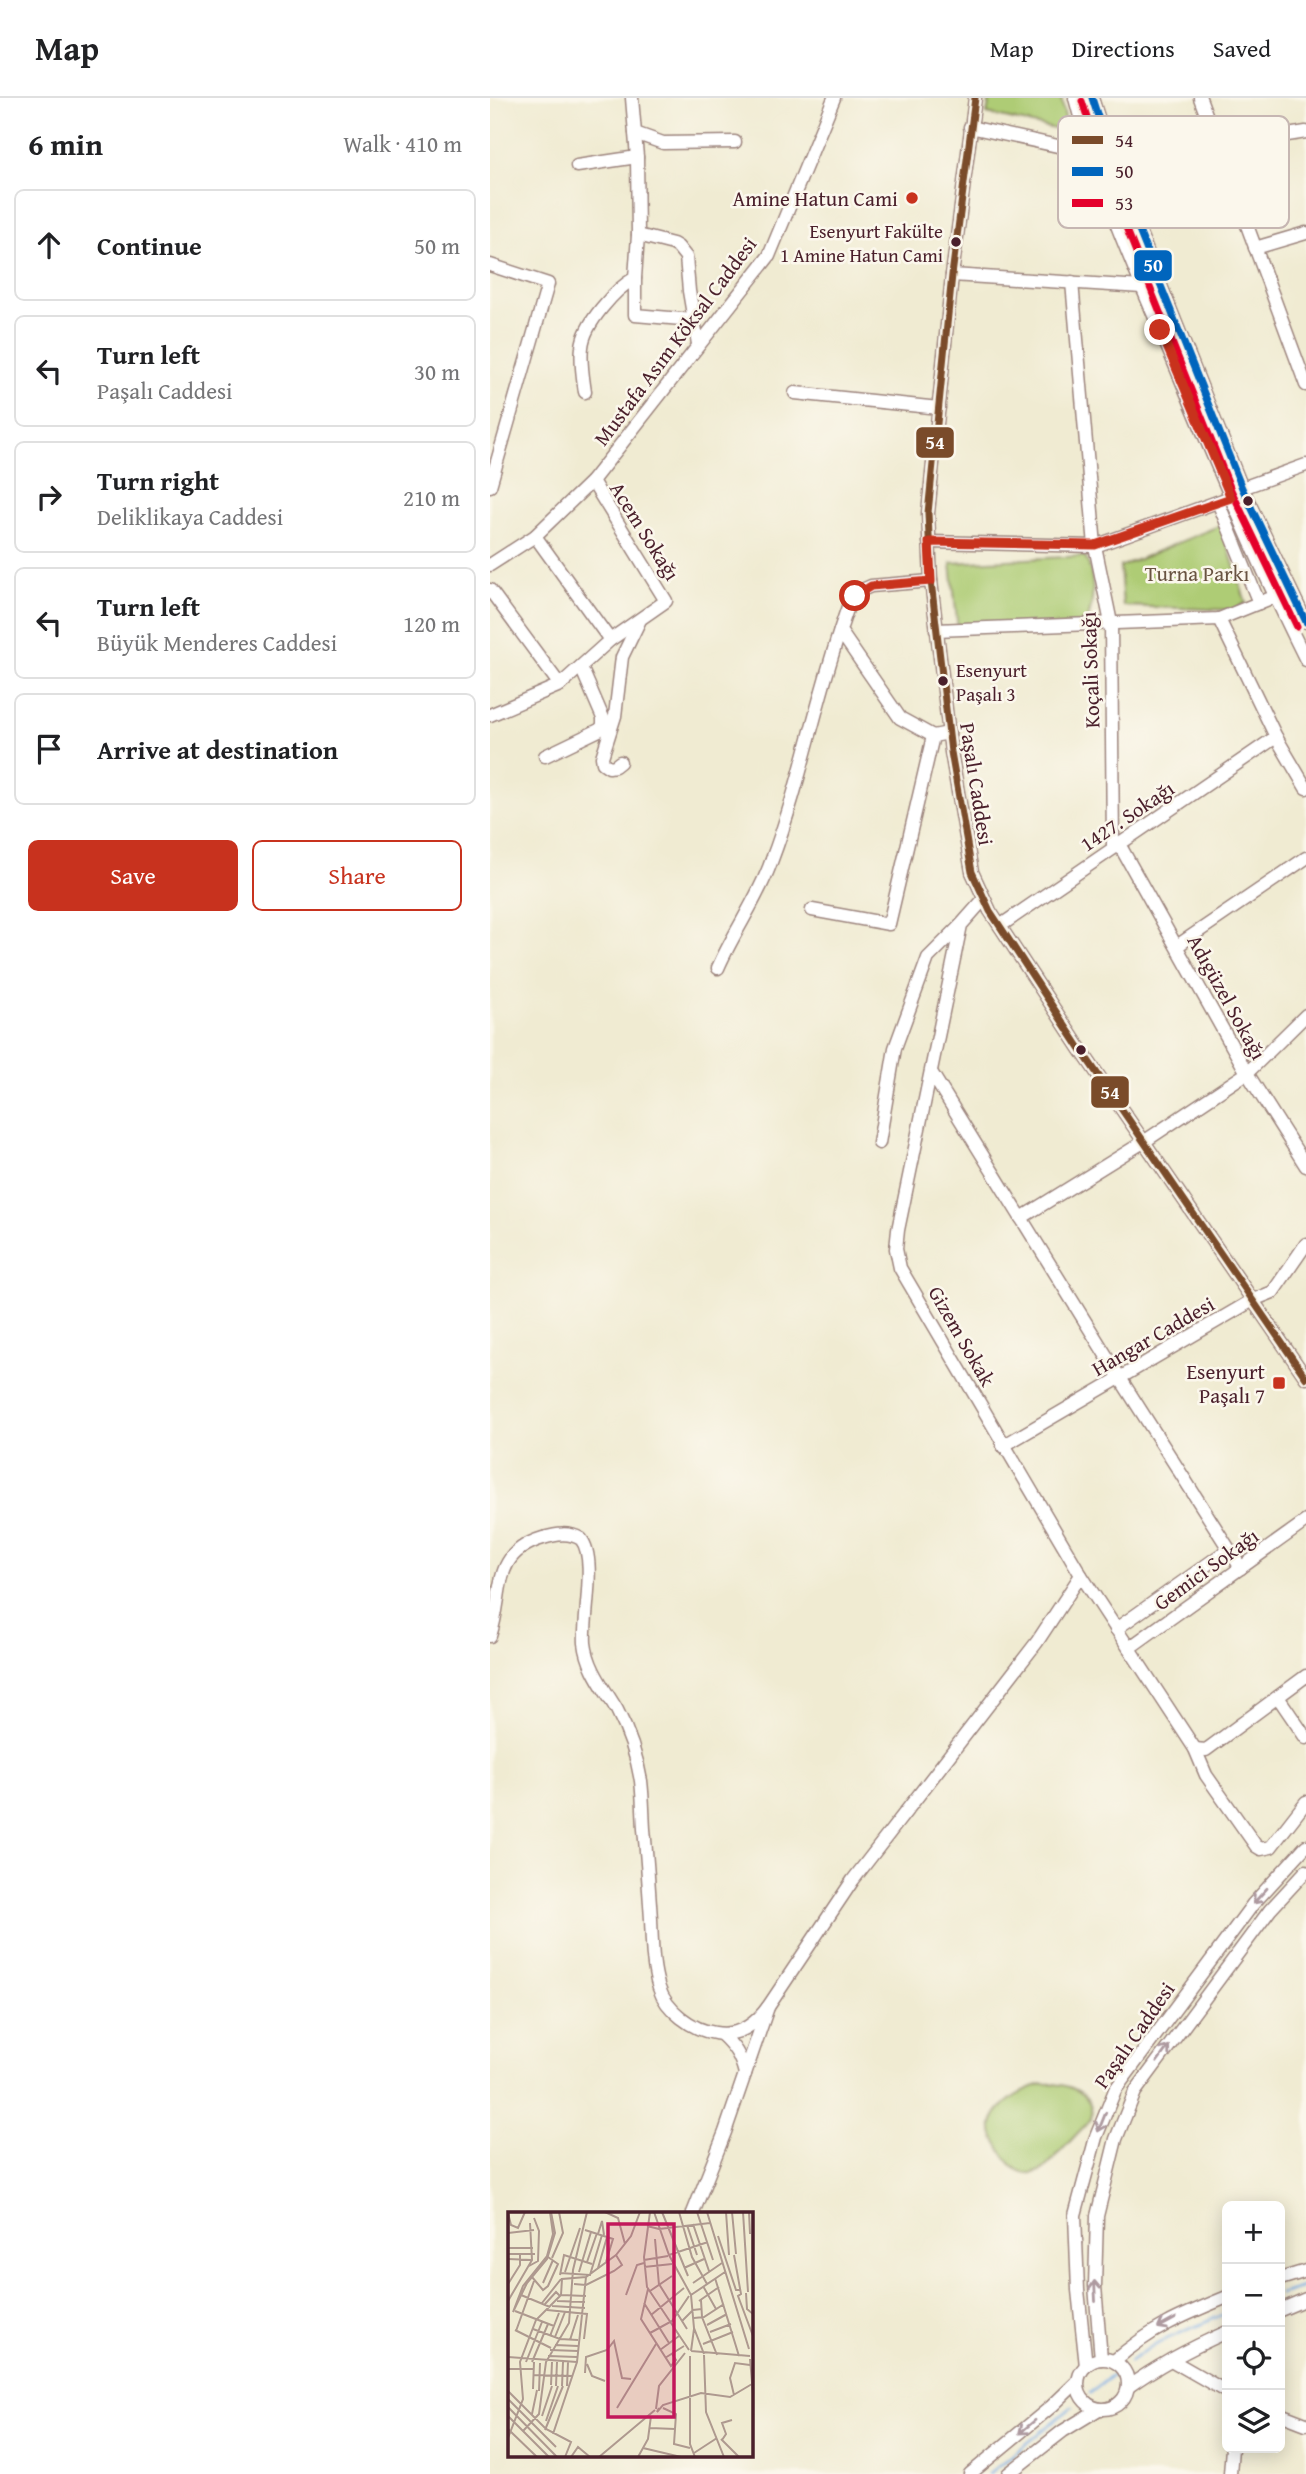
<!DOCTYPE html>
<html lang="en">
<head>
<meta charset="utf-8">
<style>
	body { margin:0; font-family:"Gentium Book Plus",serif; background:#f6f6f6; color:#202124 }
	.controls { position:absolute; right:21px; bottom:21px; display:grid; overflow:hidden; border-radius:10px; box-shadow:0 4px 18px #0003 }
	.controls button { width:63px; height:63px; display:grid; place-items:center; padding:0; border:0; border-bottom:2px solid #e0e0e0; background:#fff; color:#202124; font:35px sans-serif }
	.stop { position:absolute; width:21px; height:21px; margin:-16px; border:5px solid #c8321e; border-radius:50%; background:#fff }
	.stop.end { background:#c8321e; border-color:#fff; box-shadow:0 2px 7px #0008 }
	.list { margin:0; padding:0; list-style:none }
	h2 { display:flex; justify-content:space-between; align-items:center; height:91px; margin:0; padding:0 28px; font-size:30px }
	h2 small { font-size:23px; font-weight:400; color:#757577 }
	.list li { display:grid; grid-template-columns:46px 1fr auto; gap:21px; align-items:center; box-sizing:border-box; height:112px; margin:0 14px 14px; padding:0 14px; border:2px solid #e0e0e0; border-radius:10px }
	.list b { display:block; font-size:26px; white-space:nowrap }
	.list p { margin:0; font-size:23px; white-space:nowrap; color:#757577 }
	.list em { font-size:23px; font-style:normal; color:#757577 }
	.actions { display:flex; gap:14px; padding:21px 28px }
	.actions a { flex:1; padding:16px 0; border:2px solid #c8321e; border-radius:10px; text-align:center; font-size:24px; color:#c8321e }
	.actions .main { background:#c8321e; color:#fff }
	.icon { flex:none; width:38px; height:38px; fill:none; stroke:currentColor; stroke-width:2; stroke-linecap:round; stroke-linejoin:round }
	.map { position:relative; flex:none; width:816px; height:2376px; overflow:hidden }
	header { display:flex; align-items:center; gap:42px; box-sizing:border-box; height:98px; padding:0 35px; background:#fff; border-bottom:2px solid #e0e0e0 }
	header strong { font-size:33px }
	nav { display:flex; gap:38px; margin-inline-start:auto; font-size:24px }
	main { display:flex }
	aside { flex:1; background:#fff }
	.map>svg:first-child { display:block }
	.green { fill:#aecc74; stroke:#7c7650; stroke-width:2 }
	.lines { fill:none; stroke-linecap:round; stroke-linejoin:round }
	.stream { stroke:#75aae3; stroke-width:2.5 }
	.minor-casing { stroke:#9d857e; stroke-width:15 }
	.minor { stroke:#fff; stroke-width:12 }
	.bus-1-casing { stroke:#fbf7ec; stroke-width:12 }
	.bus-2-casing { stroke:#fbf7ec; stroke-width:12 }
	.bus-3-casing { stroke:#fbf7ec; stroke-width:12 }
	.bus-1 { stroke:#7a4b2a; stroke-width:7 }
	.bus-2 { stroke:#0065bd; stroke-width:7 }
	.bus-3 { stroke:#e4002b; stroke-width:7 }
	.oneway { stroke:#ae9aa0 }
	.route { stroke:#c8321e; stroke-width:9 }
	.poi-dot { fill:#c8321e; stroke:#fbf7ec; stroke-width:2.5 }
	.bus-dot { fill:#4a1f2b; stroke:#fbf7ec; stroke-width:2.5 }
	.labels { text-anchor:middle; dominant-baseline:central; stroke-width:5; stroke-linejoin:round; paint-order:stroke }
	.bus-label { font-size:19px; fill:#4a1f2b; stroke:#fbf7ec; text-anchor:end }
	.poi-label { font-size:21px; fill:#4a1f2b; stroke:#fbf7ec; text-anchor:end }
	.street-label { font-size:21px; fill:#4a1f2b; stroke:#fbf7ec }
	.park-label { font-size:21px; fill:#685341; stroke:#fbf7ec }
	.inset-road { fill:none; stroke:#ae998f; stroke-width:2 }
	.view { fill:#c2185b; fill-opacity:0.15; stroke:#c2185b; stroke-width:3.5 }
	.inset-edge { fill:none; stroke:#4a1f2b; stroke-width:3.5 }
	.key { fill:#fbf7ec; stroke:#c6b6b2; stroke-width:2 }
	.key-label { font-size:19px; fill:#4a1f2b }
	.line-badge { stroke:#fbf7ec; stroke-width:2.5 }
	.badge-label { font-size:19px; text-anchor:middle; font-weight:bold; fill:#fff }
</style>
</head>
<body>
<header>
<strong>Map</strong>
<nav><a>Map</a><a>Directions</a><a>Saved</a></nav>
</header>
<main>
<aside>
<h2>6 min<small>Walk · 410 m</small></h2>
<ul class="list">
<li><svg class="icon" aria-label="ahead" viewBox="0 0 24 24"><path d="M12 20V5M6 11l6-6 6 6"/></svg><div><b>Continue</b></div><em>50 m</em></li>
<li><svg class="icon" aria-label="left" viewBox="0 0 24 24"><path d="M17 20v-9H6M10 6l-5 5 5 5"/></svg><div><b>Turn left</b><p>Paşalı Caddesi</p></div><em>30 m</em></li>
<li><svg class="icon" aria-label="right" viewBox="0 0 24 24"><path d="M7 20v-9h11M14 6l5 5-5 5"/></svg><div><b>Turn right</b><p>Deliklikaya Caddesi</p></div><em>210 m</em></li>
<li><svg class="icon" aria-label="left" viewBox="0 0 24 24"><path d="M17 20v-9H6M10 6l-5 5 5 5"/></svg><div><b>Turn left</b><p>Büyük Menderes Caddesi</p></div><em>120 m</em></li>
<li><svg class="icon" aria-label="arrive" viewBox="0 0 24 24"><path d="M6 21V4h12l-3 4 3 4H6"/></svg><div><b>Arrive at destination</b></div></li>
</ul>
<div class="actions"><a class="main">Save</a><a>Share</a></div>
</aside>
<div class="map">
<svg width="816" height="2376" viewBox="0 0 816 2376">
	<rect width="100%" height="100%" fill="#fbf7ec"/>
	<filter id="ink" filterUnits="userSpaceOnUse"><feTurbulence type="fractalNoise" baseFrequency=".0143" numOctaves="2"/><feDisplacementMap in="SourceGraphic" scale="14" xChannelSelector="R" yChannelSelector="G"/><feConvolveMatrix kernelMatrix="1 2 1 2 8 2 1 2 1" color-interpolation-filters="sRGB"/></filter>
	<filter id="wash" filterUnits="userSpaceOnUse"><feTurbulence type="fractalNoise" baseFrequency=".00686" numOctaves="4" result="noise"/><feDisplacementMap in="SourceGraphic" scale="28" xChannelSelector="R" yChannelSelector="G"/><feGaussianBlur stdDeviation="1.57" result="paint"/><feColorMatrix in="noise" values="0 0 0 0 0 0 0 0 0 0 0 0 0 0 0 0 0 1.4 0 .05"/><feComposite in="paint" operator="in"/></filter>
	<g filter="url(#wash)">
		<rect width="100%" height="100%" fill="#f0ebd2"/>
		<g class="green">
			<path d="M500 0H571L578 34 497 16Z"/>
			<path d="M731 427 756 505 743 512 633 508 630 469Z"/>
			<path d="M595 458C606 480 604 504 596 527L468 532 461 465Z"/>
			<path d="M552 1986C574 1984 606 1993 601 2021L554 2071C533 2082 521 2070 511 2052 509 2047 505 2042 503 2037 495 2012 533 1991 552 1986Z"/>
		</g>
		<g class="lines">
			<g class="stream">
				<path d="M790 2196 816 2188"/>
				<path d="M639 2264 665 2246 737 2215"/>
				<path d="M600 2295 628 2273"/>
				<path d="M499 2376 582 2309"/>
			</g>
		</g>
	</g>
	<g filter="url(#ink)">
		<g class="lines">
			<g class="minor-casing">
				<g id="minor">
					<path d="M142 0 147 59 148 137 183 146 188 149 196 159 199 193 208 246"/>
					<path d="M485 0 462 177 438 415 441 483 461 654 482 774 500 813 591 952 816 1280"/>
					<path d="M585 0C608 89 646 175 682 260 724 361 767 464 816 562"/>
					<path d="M602 0 627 78 752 390 816 524"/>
					<path d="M710 0 816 287"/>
					<path d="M480 29 600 55 623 65 816 34"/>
					<path d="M145 35 173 45 245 44"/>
					<path d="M87 68 147 59"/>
					<path d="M765 150 816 135"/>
					<path d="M0 167 58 186 0 388"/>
					<path d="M462 177 652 189"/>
					<path d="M145 180V217L203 222"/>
					<path d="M582 184 605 448 621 525 623 750"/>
					<path d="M95 294C93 280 90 264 92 249 94 226 125 191 145 180L148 137"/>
					<path d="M305 295 449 310"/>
					<path d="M752 390 816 367"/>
					<path d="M728 404 769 505"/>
					<path d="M45 438 120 542"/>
					<path d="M439 444 605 448 741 399"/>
					<path d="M0 467 45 438 102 383 279 158 344 0"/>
					<path d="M0 492 70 587"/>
					<path d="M729 521 786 639 816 690"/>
					<path d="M446 532 729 521 786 498"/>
					<path d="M350 533 410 620 443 638"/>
					<path d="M0 617 70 587 120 542 176 503 102 383"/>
					<path d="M55 658 109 632 113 628V620L91 569"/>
					<path d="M130 664 125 668 119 669 113 665 112 659 125 618 132 559 149 524"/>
					<path d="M629 746 757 975 816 1068"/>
					<path d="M494 801 471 827 408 1132 406 1151 410 1170 591 1477 705 1651 716 1677 766 1748 771 1751 781 1749 816 1704"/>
					<path d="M322 812 399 826 443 638 459 635"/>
					<path d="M510 828 786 639"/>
					<path d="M687 848 816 760"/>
					<path d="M228 870C244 833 268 801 281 764 313 680 328 590 359 506L372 492 381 488 441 483"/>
					<path d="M441 974 630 1280 751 1470"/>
					<path d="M389 1045 405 950 438 860 470 828"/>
					<path d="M531 1120 655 1043 757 975 816 917"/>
					<path d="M513 1348 763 1202 783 1194 816 1146"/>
					<path d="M626 1531 739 1451"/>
					<path d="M0 1538C15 1493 0 1456 53 1440 67 1436 79 1434 91 1441 107 1460 93 1518 95 1545 98 1571 115 1591 127 1612 138 1633 147 1659 151 1683 153 1699 153 1715 154 1731 157 1761 159 1791 161 1821 162 1844 162 1869 169 1890 176 1912 202 1932 225 1935 248 1939 265 1927 278 1909"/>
					<path d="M639 1550 816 1423"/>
					<path d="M788 1599 816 1640"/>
					<path d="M705 1651 716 1652 816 1578"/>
					<path d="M231 1936C244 1948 251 1958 255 1976"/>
					<path d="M203 2115 235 2034 278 1909 363 1782 547 1544 591 1477"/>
					<path d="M790 2181 816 2173"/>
					<path d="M790 2212 816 2201"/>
					<path d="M611 2261 605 2188 607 2118 626 2041 645 1994 780 1812 816 1773"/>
					<circle cx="613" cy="2286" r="25"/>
					<path d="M681 2262 737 2294"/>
					<path d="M624 2263C662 2230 691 2218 737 2199"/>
					<path d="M596 2268 588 2192 585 2117 606 2039 625 1992 763 1806 816 1748"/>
					<path d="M638 2289C668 2267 703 2249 737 2234"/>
					<path d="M790 2316 816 2326"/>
					<path d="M480 2376 562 2308 588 2283"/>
					<path d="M518 2376 573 2333 609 2311"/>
					<path d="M740 2376 742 2350"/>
				</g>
			</g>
			<use href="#minor" class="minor"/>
			<g class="bus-1-casing">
				<path id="bus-1" d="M485 0 462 177 438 415 441 483 461 654 482 774 500 813 591 952 816 1280"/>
			</g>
			<g class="bus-2-casing">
				<path id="bus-2" d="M602 0 627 78 752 390 816 524"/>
			</g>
			<g class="bus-3-casing">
				<path id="bus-3" d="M592 3 617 82 742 394 807 529"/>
			</g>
			<use href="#bus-1" class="bus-1"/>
			<use href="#bus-2" class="bus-2"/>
			<use href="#bus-3" class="bus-3"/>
		</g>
		<defs><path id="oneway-shaft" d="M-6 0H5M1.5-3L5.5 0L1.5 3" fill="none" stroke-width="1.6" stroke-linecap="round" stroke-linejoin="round" transform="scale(1.75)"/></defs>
		<g class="oneway">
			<use href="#oneway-shaft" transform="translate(770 1798) rotate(132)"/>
			<use href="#oneway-shaft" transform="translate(673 1956) rotate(-54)"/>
			<use href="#oneway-shaft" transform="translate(612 2024) rotate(112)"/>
			<use href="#oneway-shaft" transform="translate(605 2193) rotate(-93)"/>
			<use href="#oneway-shaft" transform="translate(677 2225) rotate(151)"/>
			<use href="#oneway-shaft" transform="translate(537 2329) rotate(140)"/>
		</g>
	</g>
	<g class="lines" filter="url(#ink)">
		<path class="route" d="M365 498 381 488 441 483 439 444 605 447 741 400 670 232"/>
	</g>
	<g class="poi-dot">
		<circle cx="422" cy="100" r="7"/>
		<rect x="782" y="1278" width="14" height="14" rx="3.5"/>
	</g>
	<g class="bus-dot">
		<circle cx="466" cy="144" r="6"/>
		<circle cx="758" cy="403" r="6"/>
		<circle cx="453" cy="583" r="6"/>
		<circle cx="591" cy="952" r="6"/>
	</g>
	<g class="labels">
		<g class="bus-label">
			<text x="453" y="133">Esenyurt Fakülte<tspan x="453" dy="24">1 Amine Hatun Cami</tspan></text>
			<text x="466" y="572" text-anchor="start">Esenyurt<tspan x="466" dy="24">Paşalı 3</tspan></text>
		</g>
		<g class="poi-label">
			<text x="408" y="100">Amine Hatun Cami</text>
			<text x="775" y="1273">Esenyurt<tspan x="775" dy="24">Paşalı 7</tspan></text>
		</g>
		<g class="street-label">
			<text transform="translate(185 243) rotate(-53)">Mustafa Asım Köksal Caddesi</text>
			<text transform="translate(155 433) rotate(58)">Acem Sokağı</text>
			<text transform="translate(600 572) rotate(-92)">Koçali Sokağı</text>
			<text transform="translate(487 686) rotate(81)">Paşalı Caddesi</text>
			<text transform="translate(637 718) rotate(-34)">1427. Sokağı</text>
			<text transform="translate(737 899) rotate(61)">Adıgüzel Sokağı</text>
			<text transform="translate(472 1238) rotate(60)">Gizem Sokak</text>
			<text transform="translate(663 1238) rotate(-30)">Hangar Caddesi</text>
			<text transform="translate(716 1471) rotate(-36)">Gemici Sokağı</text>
			<text transform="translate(644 1937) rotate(-55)">Paşalı Caddesi</text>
		</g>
		<g class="park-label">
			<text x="707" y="475">Turna Parkı</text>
		</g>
	</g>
	<g transform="translate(18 2114)">
		<rect width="245" height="245" fill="#f0ebd2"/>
		<path class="inset-road" d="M42 0 45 22 39 44 15 74 5 100 19 71 39 47 47 21 43 0M97 0 110 6 117 32M142 0 136 45 139 75 181 138M146 0 161 43 183 83 186 116 196 142M154 0 180 64M171 0 184 45 199 72M189 0 205 48M199 0 241 137M218 0 221 43M224 0 228 42M235 0 240 80M241 0 242 22M0 1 3 13 10 16 17 0M185 12 201 59M179 13 189 43M139 14 151 17 202 11M77 18 105 27 98 50M0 21 26 18M90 22 94 9 96 23M210 24 228 78H232M147 27 151 73M0 36H25M0 42H27M161 43 200 30M226 43 233 82 230 84 245 124M44 46 55 21 51 0M0 47 24 48M136 48 160 44M79 50 89 21M21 54 30 49 31 19 26 6M136 55 164 52M90 56 99 25M176 56 196 47M57 60 72 16M71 60 83 20M52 61 82 63 94 23M52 63 56 43 84 52M24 65 35 78 40 74 50 52 40 45M207 66 231 144M35 71 45 48M185 71 214 51M0 72 12 53V41M66 72 78 73 106 59 114 53 108 43M151 72 179 117M195 74 208 97M140 77 133 107 163 154 168 148 164 142M142 79 164 64M238 81 239 97 245 102M13 83 42 95M53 83 54 67 78 65 108 43 123 24 132 0M53 83 78 84M118 83 129 53 136 51M183 83 217 60M193 88 194 105 209 143M0 89 24 48 22 11M49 89 77 90M191 89 211 75M34 91 53 67M136 91 161 131M37 92 48 80 52 84M44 94 77 96M39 98 79 102 76 127M7 99 46 114M143 103 176 76M186 106 196 105 216 92M174 109 185 98 194 97M199 113 219 102M25 117 52 127 70 128M7 118 43 136M8 119 26 69M202 120 223 112M142 121 164 109 181 84M42 124 51 101M47 125 57 100M62 128 70 103M195 132 225 120M47 133 70 134M42 138 70 139M152 138 171 124M183 139 242 144M183 139 186 117M196 143 198 200 216 245M40 144 69 145M182 144V232L187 245M0 145 69 150M157 146 176 134M242 147 245 182M18 150 34 110M24 150 40 112M79 152 84 164 97 169M0 157H26M77 161 78 145 99 138 106 129 114 166 123 167M26 163 65 164M43 173 44 150M48 174 49 150M54 174 55 150M59 174 60 150M25 177 26 150M0 179 38 217 63 230 57 245M31 179 32 151M226 183 222 166 227 151 242 153M0 187 48 235M0 195 49 245M109 196 148 132M151 196 149 200 155 193 193 181 222 185 244 172M155 196 168 202 166 232 182 236M148 197 151 174 177 141M24 202 29 178M0 204 41 245M34 204 44 174M38 209 50 174M142 216 167 217M0 217 29 245M37 218 55 174M15 219 31 202 38 150 61 111 65 58 79 0M45 222 69 150 78 65M0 226 15 187 12 150 28 108 53 83M213 227 231 245M214 228 218 222 214 211 224 208M135 236 173 245M186 241 209 226M63 245 70 235 82 245M91 245 147 198M130 245 140 227 143 204"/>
		<path class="view" d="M100 12H166V205H100Z"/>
		<rect width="245" height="245" class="inset-edge"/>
	</g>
	<rect x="568" y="18" width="231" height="112" rx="10" class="key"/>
	<rect x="582" y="38" width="31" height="8" fill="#7a4b2a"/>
	<rect x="582" y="69" width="31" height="9" fill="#0065bd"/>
	<rect x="582" y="101" width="31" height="8" fill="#e4002b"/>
	<g class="key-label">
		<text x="625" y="49">54</text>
		<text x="625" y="80">50</text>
		<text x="625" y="112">53</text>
	</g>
	<g class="line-badge">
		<rect x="643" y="151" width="40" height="33" rx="7" fill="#0065bd"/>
		<rect x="425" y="328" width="40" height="33" rx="7" fill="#7a4b2a"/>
		<rect x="600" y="977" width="40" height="34" rx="7" fill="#7a4b2a"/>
	</g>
	<g class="badge-label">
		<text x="663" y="174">50</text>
		<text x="445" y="351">54</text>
		<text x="620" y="1001">54</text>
	</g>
</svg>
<div class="controls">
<button>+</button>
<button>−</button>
<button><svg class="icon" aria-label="locate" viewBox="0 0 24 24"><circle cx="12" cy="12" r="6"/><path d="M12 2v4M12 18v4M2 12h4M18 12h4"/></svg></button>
<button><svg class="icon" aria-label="layers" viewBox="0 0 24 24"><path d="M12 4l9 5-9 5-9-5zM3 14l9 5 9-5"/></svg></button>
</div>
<div class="stop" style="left:365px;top:498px"></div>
<div class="stop end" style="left:670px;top:232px"></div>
</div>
</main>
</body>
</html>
